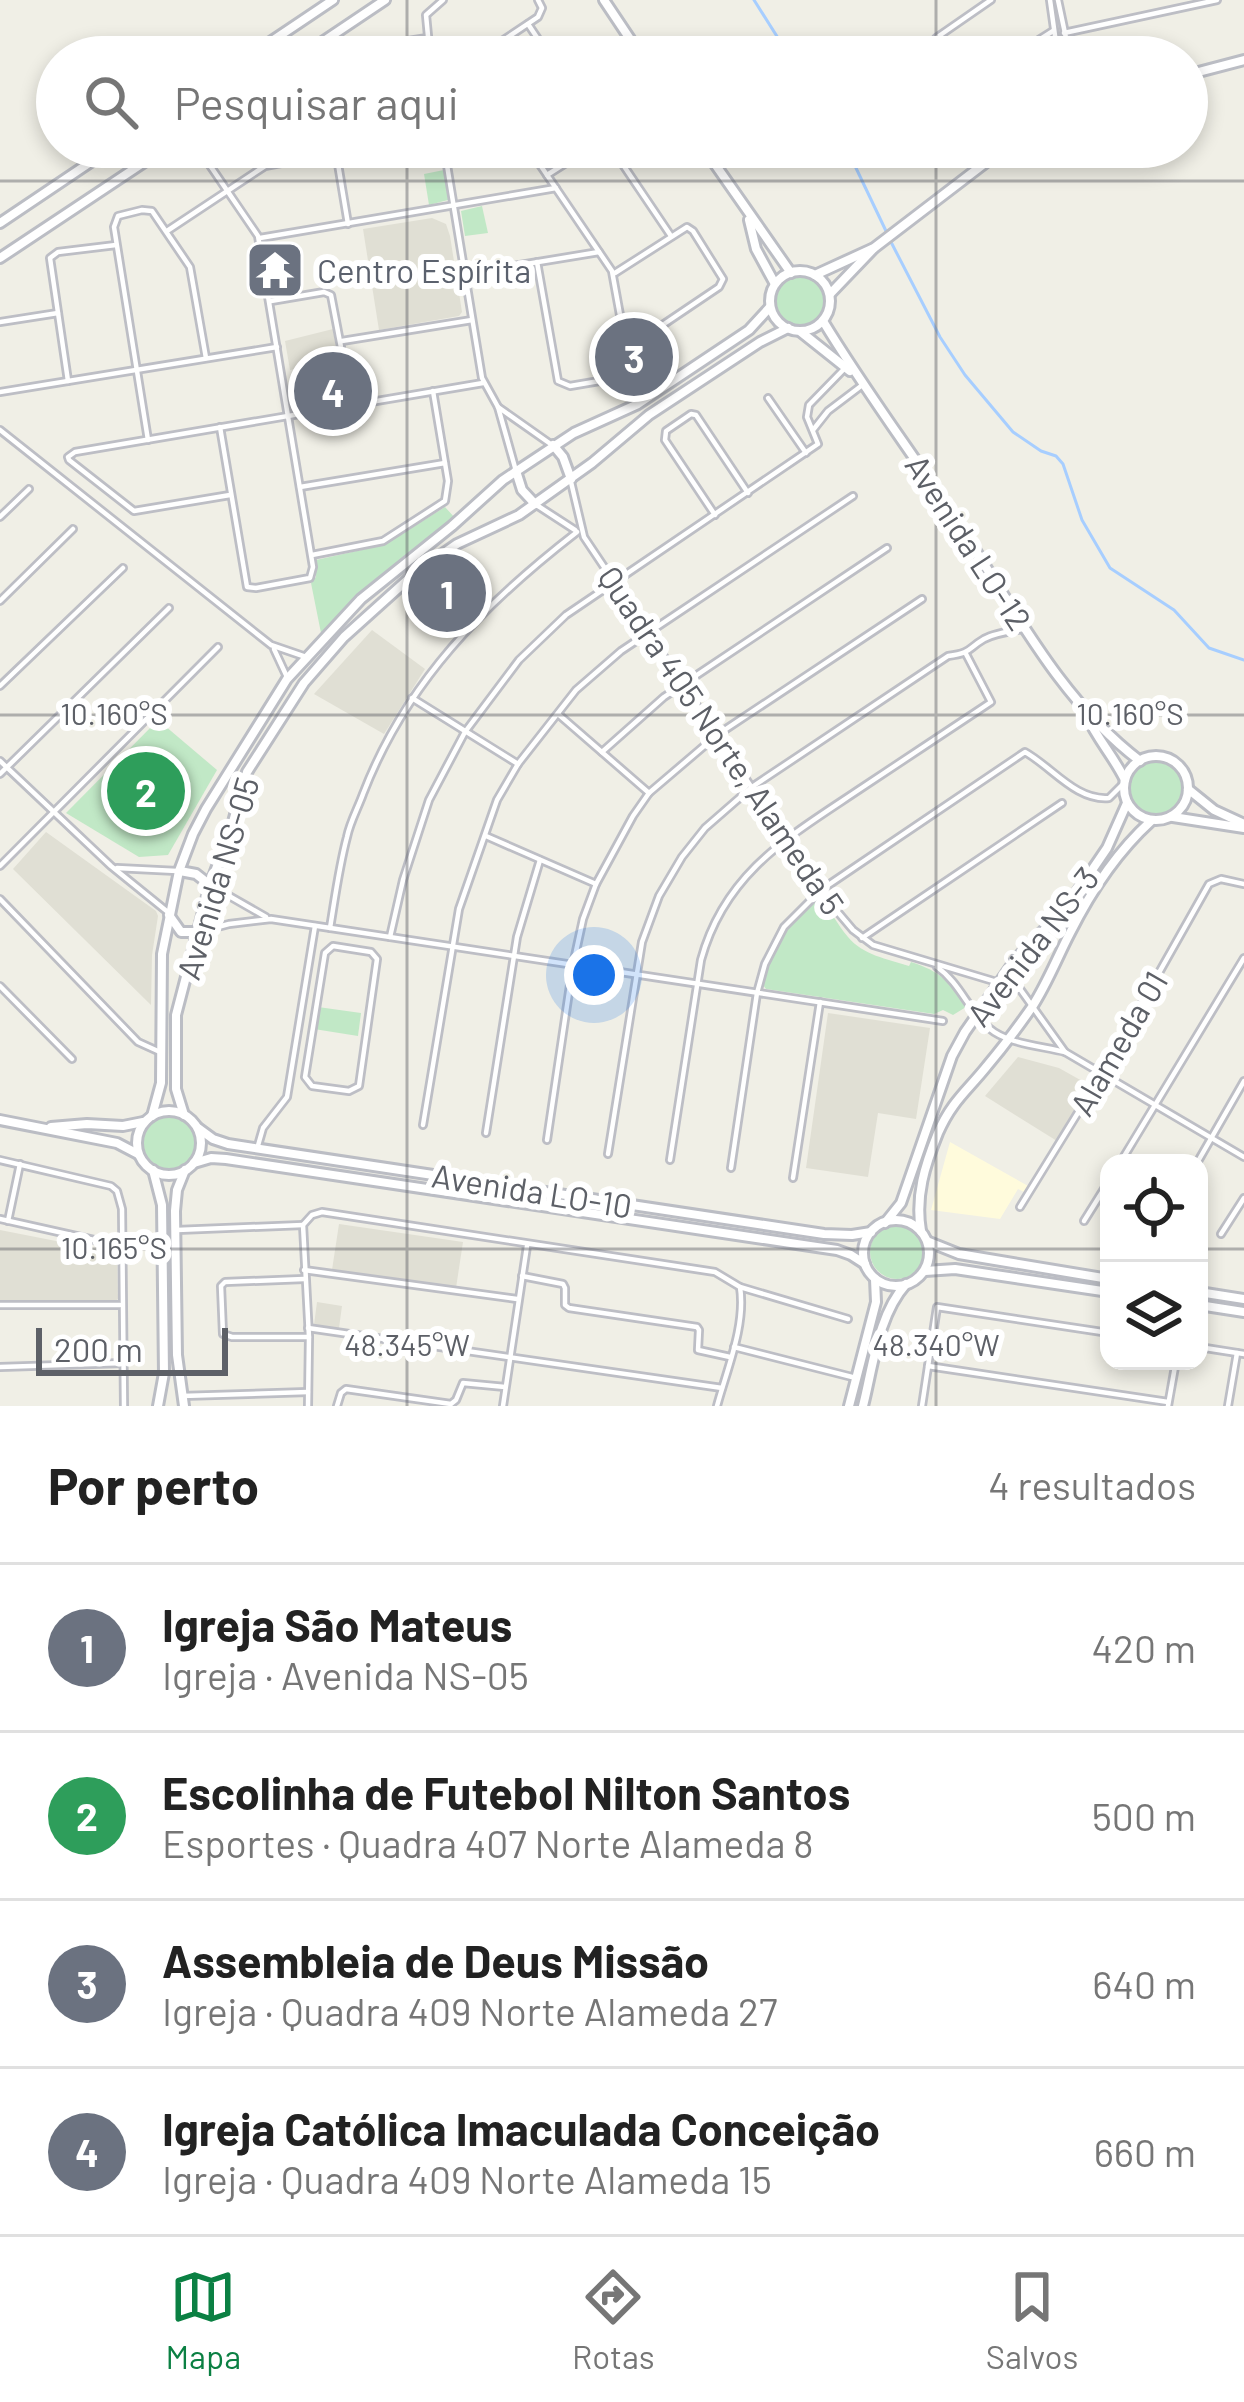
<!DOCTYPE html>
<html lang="pt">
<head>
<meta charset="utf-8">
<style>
	body { margin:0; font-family:Barlow,sans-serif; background:#f6f6f6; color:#222 }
	.controls { position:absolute; right:36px; bottom:36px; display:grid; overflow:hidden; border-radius:24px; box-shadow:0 6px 18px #0003 }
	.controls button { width:108px; height:108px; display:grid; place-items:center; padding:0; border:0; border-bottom:3px solid #e0e0e0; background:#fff; color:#222; font:60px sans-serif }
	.scale { position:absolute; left:36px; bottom:30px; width:192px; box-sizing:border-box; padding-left:12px; border:6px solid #5d6067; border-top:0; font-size:33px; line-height:42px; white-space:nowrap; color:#5d6067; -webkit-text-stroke:9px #fff; paint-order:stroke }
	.you { position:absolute; left:594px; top:975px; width:42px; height:42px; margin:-30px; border:9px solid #fff; border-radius:50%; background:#1a73e8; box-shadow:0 0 0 18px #1a73e833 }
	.badge { display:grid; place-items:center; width:78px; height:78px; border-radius:50%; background:#0b8043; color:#fff; font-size:39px; font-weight:700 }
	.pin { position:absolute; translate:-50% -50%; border:6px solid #fff; box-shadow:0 3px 12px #0006 }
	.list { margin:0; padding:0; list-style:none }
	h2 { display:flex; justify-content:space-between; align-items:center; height:156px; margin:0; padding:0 48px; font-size:51px }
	h2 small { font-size:39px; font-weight:400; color:#767676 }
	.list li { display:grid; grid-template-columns:78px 1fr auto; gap:36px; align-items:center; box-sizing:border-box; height:168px; padding:0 48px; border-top:3px solid #e0e0e0 }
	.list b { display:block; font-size:45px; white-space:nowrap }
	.list p { margin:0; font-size:39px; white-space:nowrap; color:#767676 }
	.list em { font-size:39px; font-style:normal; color:#767676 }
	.icon { flex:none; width:66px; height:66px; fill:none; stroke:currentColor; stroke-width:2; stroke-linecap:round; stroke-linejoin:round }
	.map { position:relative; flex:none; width:1244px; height:1406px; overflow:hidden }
	.search { position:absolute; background:#fff; box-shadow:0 6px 18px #0003; left:36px; right:36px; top:36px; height:132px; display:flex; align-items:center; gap:30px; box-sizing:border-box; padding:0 42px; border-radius:66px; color:#767676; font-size:45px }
	.sheet { height:828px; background:#fff }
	nav { display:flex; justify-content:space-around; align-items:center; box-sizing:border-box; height:168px; border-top:3px solid #e0e0e0; background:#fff; font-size:33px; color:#767676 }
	nav a { display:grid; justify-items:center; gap:6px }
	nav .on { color:#0b8043 }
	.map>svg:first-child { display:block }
	.commercial { fill:#fffbdc }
	.education { fill:#e0dfd4 }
	.green { fill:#c1e8c6 }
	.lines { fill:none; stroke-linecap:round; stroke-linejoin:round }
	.stream { stroke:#a7ceff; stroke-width:3 }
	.street-casing { stroke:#bdbec5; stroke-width:10 }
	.secondary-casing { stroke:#bbbdc4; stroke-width:14 }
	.street { stroke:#fff; stroke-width:4.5 }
	.secondary { stroke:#fff; stroke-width:8 }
	.ticks { fill:none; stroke:#5d6067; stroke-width:3; stroke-opacity:0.45 }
	.labels { text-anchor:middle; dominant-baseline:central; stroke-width:12; stroke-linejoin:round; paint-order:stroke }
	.worship-label { font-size:33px; fill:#5b616d; stroke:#fff; text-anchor:start }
	.street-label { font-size:33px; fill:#5d6067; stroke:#fff }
	.ticks-label { font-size:30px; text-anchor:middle; fill:#5d6067; stroke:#fff; stroke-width:12; stroke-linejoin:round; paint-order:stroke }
</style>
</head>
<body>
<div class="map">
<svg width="1244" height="1406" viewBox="0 0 1244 1406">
	<rect width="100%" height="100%" fill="#f0efe6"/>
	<path class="commercial" d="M950 1142 1030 1187 1026 1193 1018 1189 1000 1219 931 1210Z"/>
	<g class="education">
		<path d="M432 218 446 224 450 236 462 312 459 316 379 330 363 229Z"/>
		<path d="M333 329 338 362 290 370 285 341Z"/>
		<path d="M372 630 425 669 384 734 314 694Z"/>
		<path d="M46 832 156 911 158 916 152 955 151 1005 13 869Z"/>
		<path d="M828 1013 930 1028 916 1119 878 1113 868 1177 806 1168Z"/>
		<path d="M1018 1057 1059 1068 1091 1086 1057 1141 985 1096Z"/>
		<path d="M339 1224 463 1242 456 1288 332 1270Z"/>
		<path d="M0 1230 112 1252 117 1259 118 1299 112 1303 0 1302Z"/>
		<path d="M317 1302 342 1306 339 1328 314 1325Z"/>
	</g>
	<g class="green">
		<path d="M444 170 448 200 429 205 424 174Z"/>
		<path d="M482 206 488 233 465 236 461 211Z"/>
		<circle cx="800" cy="301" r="27"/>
		<path d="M445 507 455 518 369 584 321 633 311 583 316 577V560L384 545Z"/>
		<path d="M158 720 217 770 168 855 139 857 66 813Z"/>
		<circle cx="1156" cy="789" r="29"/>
		<path d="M818 899C832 910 837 925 848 937 863 955 887 959 909 966L911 962C942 972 948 981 966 1007L953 1015 943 1010 934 1014 766 989 763 985C771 951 789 919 818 899Z"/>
		<path d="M318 1007 361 1013 358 1036 314 1029Z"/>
		<circle cx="168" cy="1143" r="27"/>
		<circle cx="897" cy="1252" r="27"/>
	</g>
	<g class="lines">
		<g class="stream">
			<path d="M754 0 790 57"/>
			<path d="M846 147 886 231"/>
			<path d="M891 242 940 337 965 375 1013 432 1041 451 1056 456 1063 464 1082 520 1110 568 1174 610 1209 648 1244 660"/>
		</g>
		<g class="street-casing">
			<g id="street">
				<path d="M1050 0 1058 57"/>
				<path d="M1058 0 1070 57"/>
				<path d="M528 24 550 57"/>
				<path d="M1064 33 1217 0"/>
				<path d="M936 38 991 0"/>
				<path d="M360 57 363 48 427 38"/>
				<path d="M430 57 426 15 443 0"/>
				<path d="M478 57 538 17 542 8 538 0"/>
				<path d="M1012 57 1053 31"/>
				<path d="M186 147 209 164 258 236 313 567 310 578 256 588 247 587 220 427"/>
				<path d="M208 147 209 164"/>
				<path d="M293 147 295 159"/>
				<path d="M444 147 482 378 498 407 516 471"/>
				<path d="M528 147 612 271 628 359V369L623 377 570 386 558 381 537 262"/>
				<path d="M611 147 671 236"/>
				<path d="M336 152 348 224"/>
				<path d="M547 175 591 147"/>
				<path d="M167 231 265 166 367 147"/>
				<path d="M260 238 556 188"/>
				<path d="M615 273 687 227 693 231 723 279 719 287 627 349"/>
				<path d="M465 274 599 252"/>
				<path d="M271 301 324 292 331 295 352 405"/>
				<path d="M0 322 58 313"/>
				<path d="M342 341 472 320"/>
				<path d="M68 381 50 258 58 252 116 245"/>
				<path d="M0 392 277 347"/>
				<path d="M768 398 806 453"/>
				<path d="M498 407 552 445"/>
				<path d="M0 430 271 645 306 657"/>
				<path d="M813 430 828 411 861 386"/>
				<path d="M148 440 114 227 118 216 142 210 152 211 190 267 206 358"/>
				<path d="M571 482 584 537 825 897 853 930 873 945 1020 989 1065 1052 1244 1157"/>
				<path d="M300 487 445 463"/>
				<path d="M230 495 134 511 69 460 68 457 75 452 483 383"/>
				<path d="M535 504 575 530"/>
				<path d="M715 515 665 440 666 431 691 414 696 415 748 493"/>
				<path d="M0 517 29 489"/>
				<path d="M312 555 383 541 445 501 448 481 433 391"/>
				<path d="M0 601 73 529"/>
				<path d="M274 649 287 677"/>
				<path d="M0 686 123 568"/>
				<path d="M412 698 518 764"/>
				<path d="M558 714 649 793"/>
				<path d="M602 752 664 697 887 548"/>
				<path d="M0 761 111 866 169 913"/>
				<path d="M0 774 169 608"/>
				<path d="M486 836 596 884"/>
				<path d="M0 866 218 647"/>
				<path d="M117 868 177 871"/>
				<path d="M210 885 266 917"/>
				<path d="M0 899 138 1042 160 1052"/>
				<path d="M330 928C335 898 339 867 347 837 350 822 358 808 363 794 406 682 484 604 577 532"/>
				<path d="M199 932 229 924 271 919 943 1021"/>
				<path d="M390 937 403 880 429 800 465 732 519 660 566 615 818 444 807 417 809 405 845 368"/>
				<path d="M862 938 1062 803"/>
				<path d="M333 946 371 952 377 959 359 1086 349 1091 312 1086 305 1077 325 953Z"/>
				<path d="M937 967C960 983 968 1010 989 1028 1007 1044 1042 1046 1065 1052"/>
				<path d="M0 986 72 1059"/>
				<path d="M423 1125 459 909 497 800 518 764 576 690 621 651 853 496"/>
				<path d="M486 1133 517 937 540 860"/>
				<path d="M547 1140 573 965 583 919 596 884 633 816 649 793 717 735 922 599"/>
				<path d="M257 1149 263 1128 287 1097 315 926"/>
				<path d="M608 1154 642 942 659 896 682 857 705 828 752 787 948 656C972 653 967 649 984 639 995 633 1011 631 1023 629"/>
				<path d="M0 1160 111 1186 117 1191 122 1209 124 1406"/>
				<path d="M670 1160 701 960C725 872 790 836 860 789 904 760 947 731 991 702L966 654"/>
				<path d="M1120 1163 1244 958"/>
				<path d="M1197 1163 1244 1081"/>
				<path d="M731 1168 757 993 765 964 784 927 821 890 1025 752C1052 767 1076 801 1109 798L1125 782"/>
				<path d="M793 1178 820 1002"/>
				<path d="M1020 1207 1103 1072 1209 884 1221 879 1244 884"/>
				<path d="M0 1219 121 1246"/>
				<path d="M8 1221 20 1164"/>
				<path d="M1084 1221 1109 1181"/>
				<path d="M177 1230 303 1225"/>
				<path d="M1221 1234 1244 1198"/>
				<path d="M304 1270 517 1299"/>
				<path d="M522 1276 563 1284 565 1288V1305L569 1308 697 1327 699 1330 698 1350 730 1357"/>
				<path d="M304 1279 225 1282 221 1286 223 1334 232 1337H309"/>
				<path d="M0 1305H120"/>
				<path d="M308 1328 722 1388"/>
				<path d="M734 1347 856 1378"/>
				<path d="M1199 1347 1244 1354"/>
				<path d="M928 1366 1168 1402"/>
				<path d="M0 1367 124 1363"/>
				<path d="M182 1396 308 1392"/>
				<path d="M308 1406 309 1337 303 1225 312 1215 322 1212 715 1272 740 1287 848 1319"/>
				<path d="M337 1406 341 1393 346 1389 451 1404 456 1400 463 1383 505 1387"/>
				<path d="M503 1406 527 1246"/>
				<path d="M717 1406C727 1369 746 1325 740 1287"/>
				<path d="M922 1406 937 1307 1109 1333"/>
				<path d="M1168 1406 1176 1361"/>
				<path d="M1228 1406 1237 1353"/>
			</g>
		</g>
		<g class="secondary-casing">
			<g id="secondary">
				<path d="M604 0 642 57"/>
				<path d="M248 57 333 0"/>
				<path d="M300 57 385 0"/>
				<path d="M1187 75 1244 60"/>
				<path d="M703 147 791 273"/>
				<path d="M749 220 756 249 775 284"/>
				<path d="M0 223 113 147"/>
				<path d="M0 258 167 147"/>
				<circle cx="800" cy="301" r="30"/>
				<path d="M815 275 874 248 1006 147"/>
				<path d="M830 294 873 249"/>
				<path d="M823 321C864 389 912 453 956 520 1011 603 1059 700 1140 761"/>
				<path d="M801 332 850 371"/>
				<path d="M553 445 563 457 571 479"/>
				<path d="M516 471 522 490 535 504"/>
				<path d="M1087 716C1097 739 1114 757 1125 780"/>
				<circle cx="1156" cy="788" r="32"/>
				<path d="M1188 789 1214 810 1244 824"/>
				<path d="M1173 817 1244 828"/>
				<path d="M180 871 196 874 210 885"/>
				<path d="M169 915 181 932H198"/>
				<circle cx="169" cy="1143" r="32"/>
				<path d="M184 1115 176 1089V1015L210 885 231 829 247 772 304 683 344 637 414 574 457 544 519 515 592 463 649 415 760 342 788 328"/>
				<path d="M152 1116 161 1083 162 954 179 871 193 834 206 809 287 679 361 599 452 526 503 480 574 433 638 404 749 330 770 307"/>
				<path d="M0 1120 117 1143 138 1154"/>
				<path d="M51 1127 87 1124 123 1126 143 1122"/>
				<path d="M198 1128 213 1139 228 1144 824 1234 852 1235 871 1232"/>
				<path d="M194 1163 211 1158 226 1159 837 1250 851 1255 865 1264"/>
				<path d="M153 1170 162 1205 164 1373 158 1406"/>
				<circle cx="896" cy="1253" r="33"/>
				<path d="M885 1223 901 1203 952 1056 965 1032 1016 959 1069 904 1107 848 1127 803"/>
				<path d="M921 1231C915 1196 925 1165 938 1133 952 1101 967 1091 987 1066 1003 1047 1018 1027 1032 1007 1047 984 1057 958 1070 933 1090 893 1118 851 1151 821"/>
				<path d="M929 1242 959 1254 1109 1279"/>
				<path d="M925 1271 955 1269 1109 1292"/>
				<path d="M1199 1292 1244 1299"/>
				<path d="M1199 1305 1244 1312"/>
				<path d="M184 1406 177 1355 175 1211 177 1190 185 1170"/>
				<path d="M849 1406 876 1302 875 1279"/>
				<path d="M863 1406C873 1367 878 1315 906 1284"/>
			</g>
		</g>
		<use href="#street" class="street"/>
		<use href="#secondary" class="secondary"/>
	</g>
	<path class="ticks" d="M407 0V57M936 0V57M407 147V1406M936 147V1406M0 181H1244M0 715H1244M0 1249H1109M1199 1249H1244"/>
	<defs>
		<g id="temple-square" transform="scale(3)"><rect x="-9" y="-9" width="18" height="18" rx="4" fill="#6b7280" stroke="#fff"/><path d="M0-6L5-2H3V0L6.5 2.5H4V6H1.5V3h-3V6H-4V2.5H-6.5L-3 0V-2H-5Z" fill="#fff"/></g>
	</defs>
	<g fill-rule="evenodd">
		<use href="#temple-square" x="275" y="270"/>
	</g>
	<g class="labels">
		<g class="worship-label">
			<text x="317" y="270">Centro Espírita</text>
		</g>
		<g class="street-label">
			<text transform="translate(969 542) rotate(57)">Avenida LO-12</text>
			<text transform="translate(722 740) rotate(56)">Quadra 405 Norte, Alameda 5</text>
			<text transform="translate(217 878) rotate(-73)">Avenida NS-05</text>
			<text transform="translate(1032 946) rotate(-52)">Avenida NS-3</text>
			<text transform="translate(1118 1043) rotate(-60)">Alameda 01</text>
			<text transform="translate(532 1190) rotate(9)">Avenida LO-10</text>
		</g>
	</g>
	<g class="ticks-label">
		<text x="114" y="725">10.160°S</text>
		<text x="1130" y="725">10.160°S</text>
		<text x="114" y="1259">10.165°S</text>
		<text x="407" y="1356">48.345°W</text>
		<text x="936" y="1356">48.340°W</text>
	</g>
</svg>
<div class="controls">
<button><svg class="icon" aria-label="locate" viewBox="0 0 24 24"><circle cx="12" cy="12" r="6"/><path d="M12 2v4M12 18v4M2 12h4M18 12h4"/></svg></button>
<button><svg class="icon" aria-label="layers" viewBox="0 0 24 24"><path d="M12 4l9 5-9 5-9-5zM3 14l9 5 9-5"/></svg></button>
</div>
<div class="scale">200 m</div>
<div class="you"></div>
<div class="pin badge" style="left:447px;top:593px;background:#6b7280">1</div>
<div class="pin badge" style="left:146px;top:791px;background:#2e9e5b">2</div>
<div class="pin badge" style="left:634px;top:357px;background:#6b7280">3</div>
<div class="pin badge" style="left:333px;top:391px;background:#6b7280">4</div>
<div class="search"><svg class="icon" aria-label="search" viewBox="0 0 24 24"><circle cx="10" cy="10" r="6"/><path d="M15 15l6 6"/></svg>Pesquisar aqui</div>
</div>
<section class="sheet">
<h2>Por perto<small>4 resultados</small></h2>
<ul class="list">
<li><span class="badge" style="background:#6b7280">1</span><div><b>Igreja São Mateus</b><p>Igreja · Avenida NS-05</p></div><em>420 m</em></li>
<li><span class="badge" style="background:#2e9e5b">2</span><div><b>Escolinha de Futebol Nilton Santos</b><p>Esportes · Quadra 407 Norte Alameda 8</p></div><em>500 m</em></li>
<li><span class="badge" style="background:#6b7280">3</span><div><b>Assembleia de Deus Missão</b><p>Igreja · Quadra 409 Norte Alameda 27</p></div><em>640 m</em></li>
<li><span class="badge" style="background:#6b7280">4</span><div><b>Igreja Católica Imaculada Conceição</b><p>Igreja · Quadra 409 Norte Alameda 15</p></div><em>660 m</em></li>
</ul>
</section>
<nav>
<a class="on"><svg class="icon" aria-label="map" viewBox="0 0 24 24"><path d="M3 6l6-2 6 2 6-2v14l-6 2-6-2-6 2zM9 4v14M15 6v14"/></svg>Mapa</a>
<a><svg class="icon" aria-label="directions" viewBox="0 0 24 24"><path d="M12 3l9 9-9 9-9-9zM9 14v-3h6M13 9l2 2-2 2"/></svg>Rotas</a>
<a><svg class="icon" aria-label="saved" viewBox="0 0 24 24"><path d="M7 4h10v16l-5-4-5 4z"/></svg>Salvos</a>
</nav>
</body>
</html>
